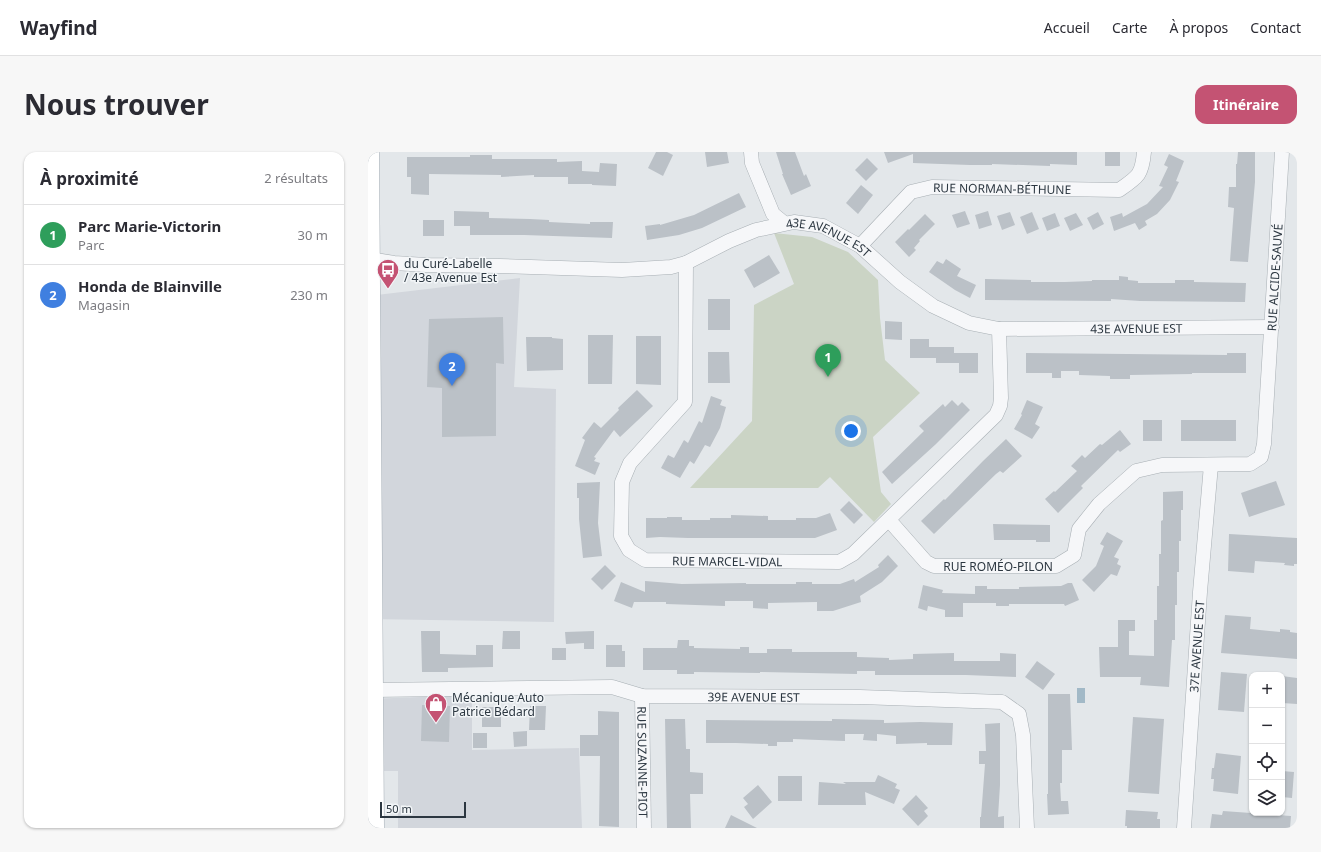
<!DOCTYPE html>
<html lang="fr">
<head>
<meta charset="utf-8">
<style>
	body { margin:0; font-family:"Noto Sans",sans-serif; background:#f7f7f7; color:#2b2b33 }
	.controls { position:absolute; right:12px; bottom:12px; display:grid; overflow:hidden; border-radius:8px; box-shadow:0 1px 3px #0004 }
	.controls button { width:36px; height:36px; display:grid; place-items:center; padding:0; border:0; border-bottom:1px solid #e1e1e2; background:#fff; color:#2b2b33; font:20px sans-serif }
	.scale { position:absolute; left:12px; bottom:10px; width:86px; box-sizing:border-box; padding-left:4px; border:2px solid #2c3741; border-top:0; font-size:11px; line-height:14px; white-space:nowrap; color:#2c3741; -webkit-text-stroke:3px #f3f6f8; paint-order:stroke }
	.you { position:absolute; left:483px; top:279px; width:14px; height:14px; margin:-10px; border:3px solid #fff; border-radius:50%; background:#1a73e8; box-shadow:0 0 0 6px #1a73e833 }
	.badge { display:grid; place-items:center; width:26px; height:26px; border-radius:50%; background:#c45373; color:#fff; font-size:13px; font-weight:700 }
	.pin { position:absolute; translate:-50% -33px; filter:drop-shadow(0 1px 2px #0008) }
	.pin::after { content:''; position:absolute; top:21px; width:14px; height:12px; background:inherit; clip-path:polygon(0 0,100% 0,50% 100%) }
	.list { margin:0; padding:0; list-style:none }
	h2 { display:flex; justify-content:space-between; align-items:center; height:52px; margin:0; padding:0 16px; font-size:17px }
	h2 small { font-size:13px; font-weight:400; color:#7c7c81 }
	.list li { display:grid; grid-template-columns:26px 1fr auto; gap:12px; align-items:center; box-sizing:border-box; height:60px; padding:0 16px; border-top:1px solid #e1e1e2 }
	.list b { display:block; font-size:15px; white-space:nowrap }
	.list p { margin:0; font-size:13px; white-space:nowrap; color:#7c7c81 }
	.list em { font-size:13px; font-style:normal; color:#7c7c81 }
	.icon { flex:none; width:22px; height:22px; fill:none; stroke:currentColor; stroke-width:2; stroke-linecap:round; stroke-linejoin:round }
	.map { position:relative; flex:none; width:929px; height:676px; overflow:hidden; border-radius:12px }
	header { display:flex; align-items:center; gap:24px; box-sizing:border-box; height:56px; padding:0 20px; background:#fff; border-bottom:1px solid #e1e1e2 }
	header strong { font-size:19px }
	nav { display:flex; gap:22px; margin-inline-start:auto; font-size:14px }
	.intro { display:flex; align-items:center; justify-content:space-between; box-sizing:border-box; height:96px; padding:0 24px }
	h1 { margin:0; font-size:28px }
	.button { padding:10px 18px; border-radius:12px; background:#c45373; color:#fff; font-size:14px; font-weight:700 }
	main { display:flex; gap:24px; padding:0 24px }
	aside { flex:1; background:#fff; border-radius:12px; box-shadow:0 1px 3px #0004 }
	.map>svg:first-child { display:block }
	.built { fill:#d2d6dc }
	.green { fill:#cbd4c5 }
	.water { fill:#a2b9c7 }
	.building { fill:#bbc1c7 }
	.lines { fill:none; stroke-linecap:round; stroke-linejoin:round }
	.minor-casing { stroke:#a8afb4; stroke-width:15 }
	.primary-casing { stroke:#a4adb5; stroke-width:23 }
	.minor { stroke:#f6f7f9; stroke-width:14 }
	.primary { stroke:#fff; stroke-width:22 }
	.labels { text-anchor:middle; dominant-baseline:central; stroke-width:3; stroke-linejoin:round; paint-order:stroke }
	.street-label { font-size:12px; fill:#2c3741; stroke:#f3f6f8 }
	.poi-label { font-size:12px; fill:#2c3741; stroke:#f3f6f8; text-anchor:start }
</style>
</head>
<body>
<header>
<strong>Wayfind</strong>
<nav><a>Accueil</a><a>Carte</a><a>À propos</a><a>Contact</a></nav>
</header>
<div class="intro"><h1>Nous trouver</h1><a class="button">Itinéraire</a></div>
<main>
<aside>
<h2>À proximité<small>2 résultats</small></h2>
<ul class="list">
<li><span class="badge" style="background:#2e9e5b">1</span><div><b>Parc Marie-Victorin</b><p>Parc</p></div><em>30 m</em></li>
<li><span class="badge" style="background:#3f7fe0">2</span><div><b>Honda de Blainville</b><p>Magasin</p></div><em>230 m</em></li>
</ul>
</aside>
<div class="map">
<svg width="929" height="676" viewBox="0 0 929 676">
	<rect width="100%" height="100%" fill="#e3e7ea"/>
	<g class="built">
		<path d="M152 126 146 235 188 237 186 470 0 467V144Z"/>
		<path d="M104 543V598L211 596 214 676H30V619H0V547Z"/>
	</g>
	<path class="green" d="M406 81 444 85 480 100 510 128 512 166 517 208 552 241 505 285 513 340 523 352 506 370 462 325 450 336H322L384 269 386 153 426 132Z"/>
	<rect class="water" x="709" y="536" width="8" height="15"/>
	<g class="building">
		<path d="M288 0H299L305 3 295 24 280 16Z"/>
		<path d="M337 0H359L361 11 339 15Z"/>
		<path d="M408 0H427L436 24 438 22 443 34 423 43 414 22H415Z"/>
		<path d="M516 0H709V13L682 12V14L624 12V13H602L545 11V2L520 11Z"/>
		<rect x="737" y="0" width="15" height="14"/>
		<path d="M870 0H887V30L880 110 862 109 866 56 860 55 861 35H868V12H869Z"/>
		<path d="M801 2 816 9 808 29 811 30 802 48 789 62 777 69 779 73 771 78 767 71 746 79 742 65 754 61 755 65 779 52 795 35 791 34 800 15 796 13Z"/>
		<path d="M102 3H124V7H189V10L214 9V19L231 20 232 11 249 12 248 34 224 33V32H200V25H166V23L133 25V23L61 22V43L43 42V25H39V5H102Z"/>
		<path d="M499 6 510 17 498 29 487 18Z"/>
		<path d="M493 33 505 43 490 62 478 51Z"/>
		<path d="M371 41 378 55 334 76 311 83 279 88 277 74 292 72V73L326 63Z"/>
		<path d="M86 59 121 60V66L162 67 181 68V70L222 72V70H245L244 86 156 83H102V74H86Z"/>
		<path d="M597 59 602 72 589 76 584 63Z"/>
		<path d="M620 59 624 73 611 77 607 63Z"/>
		<path d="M642 60 647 73 634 78 629 64Z"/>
		<path d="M664 60 671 77 659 82 652 65Z"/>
		<path d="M730 60 736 72 725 78 719 66Z"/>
		<path d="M687 61 692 74 679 79 674 66Z"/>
		<path d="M708 61 715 73 702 79 696 66Z"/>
		<path d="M557 62 567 72 551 88 552 89 546 96 548 98 541 105 527 90 540 77 541 78Z"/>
		<rect x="55" y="68" width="21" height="16"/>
		<path d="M401 103 412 121 386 136 376 118Z"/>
		<path d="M578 107 593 117 589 124 608 133 602 146 587 138 561 120 569 109 575 112Z"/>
		<path d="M751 124 760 125V128L770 129V131H807V128H826V130L878 131 877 150 772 149 743 147V149L617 148V127L663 128V130H697L724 129V128H751Z"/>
		<rect x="340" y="147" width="22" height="31"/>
		<path d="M135 165 136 212 128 211V284L74 285V236L59 235 61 167Z"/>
		<path d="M517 169 534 170V188L517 187Z"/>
		<path d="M220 183H245L244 232H220Z"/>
		<path d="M268 184H293V233L268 232Z"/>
		<path d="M158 185H184V186L195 187V218L159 219Z"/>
		<path d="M542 187H561V195H586V201H610V221H591V211H568V206H542Z"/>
		<path d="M340 200H361L362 231H340Z"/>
		<path d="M658 201 859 203V201H878V221H824V222L762 223V227H742V224L711 223V219H693V226H684V221H658Z"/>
		<path d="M269 238 285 254 252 285 246 278 226 305 228 306 226 309 232 311 227 323 207 314 217 288 214 286 226 270 233 276 251 258 250 256Z"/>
		<path d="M343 244 354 248 352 253 358 255 352 276 342 295 337 293 326 312 322 309 312 326 293 316 300 303 306 306 316 288 320 291 331 269 334 271Z"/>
		<path d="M584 248 590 254 594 250 602 258 568 292 524 332 514 320 556 279 551 274 575 252 577 255Z"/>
		<path d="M659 248 675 255 667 272 672 275 664 287 646 277 654 263 653 262Z"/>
		<rect x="775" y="268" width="19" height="21"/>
		<rect x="813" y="268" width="55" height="21"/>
		<path d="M752 278 763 292 752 300 750 298 713 334 715 336 690 361 677 347 686 339 687 340 709 319 703 314 714 303 717 306 732 292 734 293Z"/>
		<path d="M638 287 654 304 635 321 632 319 628 322 566 382 553 369 576 347 577 348 615 309Z"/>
		<path d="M908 329 917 353 881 365 873 341Z"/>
		<path d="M232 330 230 371 234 404 215 406 211 367V346H209V331Z"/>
		<path d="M815 339V358H813V389H811V420H809V453H807V488H804L801 535 772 533 773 525H732L731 495H750V468H767V479H761V503L786 504V468H789V434H791V402H793V369L795 368V340Z"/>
		<path d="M481 349 495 363 486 372 472 358Z"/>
		<path d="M462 361 469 378 447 386H320L292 385 278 386V366H299V365H314V368H342V366H363V363L400 364V368H428V366H448Z"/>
		<path d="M625 372 682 373V390H668V388H626Z"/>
		<path d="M739 380 755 389 746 405 751 407 749 412 753 414 749 424 743 422 726 440 714 428 728 414 736 394 732 392Z"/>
		<path d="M861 382 929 386V412H926V414L916 413 917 411 887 409 886 421 860 419Z"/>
		<path d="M520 403 530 414 514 430 492 444 493 450 465 459H449V450L400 451V457L385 456V449H357V454L298 452V450H266L264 456 246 449 253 430 277 440V429L314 432 378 431V432H428V430H444V432H472L486 427 487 430 511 415 510 413Z"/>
		<path d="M237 413 248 424 234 438 223 427Z"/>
		<path d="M700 431H704L711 448 697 454 696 452H641V454H628V451H595V465H577V458L560 454 559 459 550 456 555 433 575 438 574 441 607 442V434H619V437H651V435L693 434Z"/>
		<path d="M857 463 883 465 882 477 912 480V477L922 478V480L929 481V507L853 501Z"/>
		<path d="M53 479H72V502L108 503V493H125V515L80 516V520H54Z"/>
		<path d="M135 479H152V497H134Z"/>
		<path d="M226 479V497H216V491L198 492 197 480Z"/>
		<path d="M310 488H321V494H326V496L372 497V495H381V501H399V497H424V500H489V505L521 506V508L545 507V502L586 501V509H632V501L648 502V525L598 523H507V519H489V522L392 520V521L326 520V522H309V518H275V496H309Z"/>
		<path d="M238 493H254V499H257V515H238Z"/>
		<rect x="184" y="496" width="14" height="12"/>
		<path d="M669 509 687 522 675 538 657 525Z"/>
		<path d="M853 520 879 522 876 560 850 558Z"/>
		<path d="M914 524 929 526V552L914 551Z"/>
		<path d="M680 542H702L704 598H694V631H692L693 649H700L701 662 680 663 679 642H680Z"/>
		<path d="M54 553 82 554 81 590 53 589Z"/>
		<path d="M162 554H178L177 578H161Z"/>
		<rect x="114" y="555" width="19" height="20"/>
		<path d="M230 559 251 560V675L231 674 232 604H212V583H230Z"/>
		<path d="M765 565 796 567 791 642 760 640Z"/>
		<path d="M297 567H317L318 597H322V620L335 621V642H322L323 676H299Z"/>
		<path d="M464 567 516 568V571L552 570 585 571 584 593H559V591L528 592V584L509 582V589L495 588 496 582H477V589L425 587V590H409V594H400V592L368 591H338V568L464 569Z"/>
		<path d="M632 571V633L630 665 636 664V676H612V665H613L617 612H611V599H618L617 572Z"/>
		<path d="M159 579V594L146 595 145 580Z"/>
		<rect x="105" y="581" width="14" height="15"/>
		<path d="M848 601 873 604 870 642 845 639 846 627H843L844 616H846Z"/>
		<path d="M914 619 926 620 924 646 914 645Z"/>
		<path d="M510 623 529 632 527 636 532 638 526 652 497 640 498 653H450L451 630 478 632 475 630H507Z"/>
		<rect x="410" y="624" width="24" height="25"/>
		<path d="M390 633 404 650 385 667 376 655 380 652 375 646Z"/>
		<path d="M548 643 560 656 556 659 560 664 550 674 534 657Z"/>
		<path d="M758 658 790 660 789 667H792V676H759V674H757Z"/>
		<path d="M855 659 923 664 922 676H842L844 662 854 663Z"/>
		<path d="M363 663 389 676H357Z"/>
	</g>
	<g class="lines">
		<g class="minor-casing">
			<g id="minor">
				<path d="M383 0 384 11 405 62 416 71"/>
				<path id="s1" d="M492 94 543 40 564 35 751 38C770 25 774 23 776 0"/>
				<path id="s2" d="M1 107 26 111 58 113 132 114 254 118 303 115 318 111 361 89 388 78 426 70 455 74 492 94 532 130 565 154 601 171 631 177 904 175"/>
				<path id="s3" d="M318 111 317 250 262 311 254 330 253 384 261 398 277 408 471 410 485 402 628 263 632 254 633 246 631 177"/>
				<path id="s4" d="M521 368 558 410 566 414H688L706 403 711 377 731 352 768 319 794 313 882 312 893 305 896 292 914 0"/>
				<path id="s5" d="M4 538 244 535 274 544 492 545 634 550 651 562 655 583 659 676"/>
				<path id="s6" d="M274 544 276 676"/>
				<path id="s7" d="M816 676 832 440 843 313"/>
			</g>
		</g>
		<g class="primary-casing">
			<path id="primary" d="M0 0 5 676"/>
		</g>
		<use href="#minor" class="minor"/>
		<use href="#primary" class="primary"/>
	</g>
	<defs>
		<g id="bus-pin" transform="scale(1.15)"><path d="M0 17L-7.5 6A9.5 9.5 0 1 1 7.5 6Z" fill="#c45373" stroke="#f3f6f8"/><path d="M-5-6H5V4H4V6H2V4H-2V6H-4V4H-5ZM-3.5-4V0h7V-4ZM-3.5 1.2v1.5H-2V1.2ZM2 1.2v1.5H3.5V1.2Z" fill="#fff"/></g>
		<g id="shop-pin" transform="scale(1.15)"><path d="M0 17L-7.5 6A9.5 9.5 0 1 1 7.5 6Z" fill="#c45373" stroke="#f3f6f8"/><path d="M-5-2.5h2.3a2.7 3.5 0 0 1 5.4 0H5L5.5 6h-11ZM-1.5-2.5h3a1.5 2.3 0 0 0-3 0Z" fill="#fff"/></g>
	</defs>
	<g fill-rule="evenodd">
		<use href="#bus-pin" x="20" y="118"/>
		<use href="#shop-pin" x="68" y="552"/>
	</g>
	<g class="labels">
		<g class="street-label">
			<text stroke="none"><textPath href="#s1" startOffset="166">RUE NORMAN-BÉTHUNE</textPath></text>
			<text stroke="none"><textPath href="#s2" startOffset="472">43E AVENUE EST</textPath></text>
			<text stroke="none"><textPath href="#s4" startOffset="624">RUE ALCIDE-SAUVÉ</textPath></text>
			<text stroke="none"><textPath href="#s2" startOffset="808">43E AVENUE EST</textPath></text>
			<text stroke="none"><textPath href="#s3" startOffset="413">RUE MARCEL-VIDAL</textPath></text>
			<text stroke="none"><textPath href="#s4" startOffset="129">RUE ROMÉO-PILON</textPath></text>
			<text stroke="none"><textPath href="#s7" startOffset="182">37E AVENUE EST</textPath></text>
			<text stroke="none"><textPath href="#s5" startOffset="383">39E AVENUE EST</textPath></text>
			<text stroke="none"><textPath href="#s6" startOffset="66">RUE SUZANNE-PIOT</textPath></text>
		</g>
		<g class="poi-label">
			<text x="36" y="111">du Curé-Labelle<tspan x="36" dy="14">/ 43e Avenue Est</tspan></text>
			<text x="84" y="545">Mécanique Auto<tspan x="84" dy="14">Patrice Bédard</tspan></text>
		</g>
	</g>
</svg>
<div class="controls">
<button>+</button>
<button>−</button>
<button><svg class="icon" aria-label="locate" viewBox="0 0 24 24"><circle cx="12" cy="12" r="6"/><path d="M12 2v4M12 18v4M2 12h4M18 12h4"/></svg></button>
<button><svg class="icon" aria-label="layers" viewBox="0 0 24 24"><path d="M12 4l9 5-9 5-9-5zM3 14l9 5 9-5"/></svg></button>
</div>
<div class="scale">50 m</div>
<div class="you"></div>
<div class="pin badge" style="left:460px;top:225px;background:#2e9e5b">1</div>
<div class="pin badge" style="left:84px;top:234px;background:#3f7fe0">2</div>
</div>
</main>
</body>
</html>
